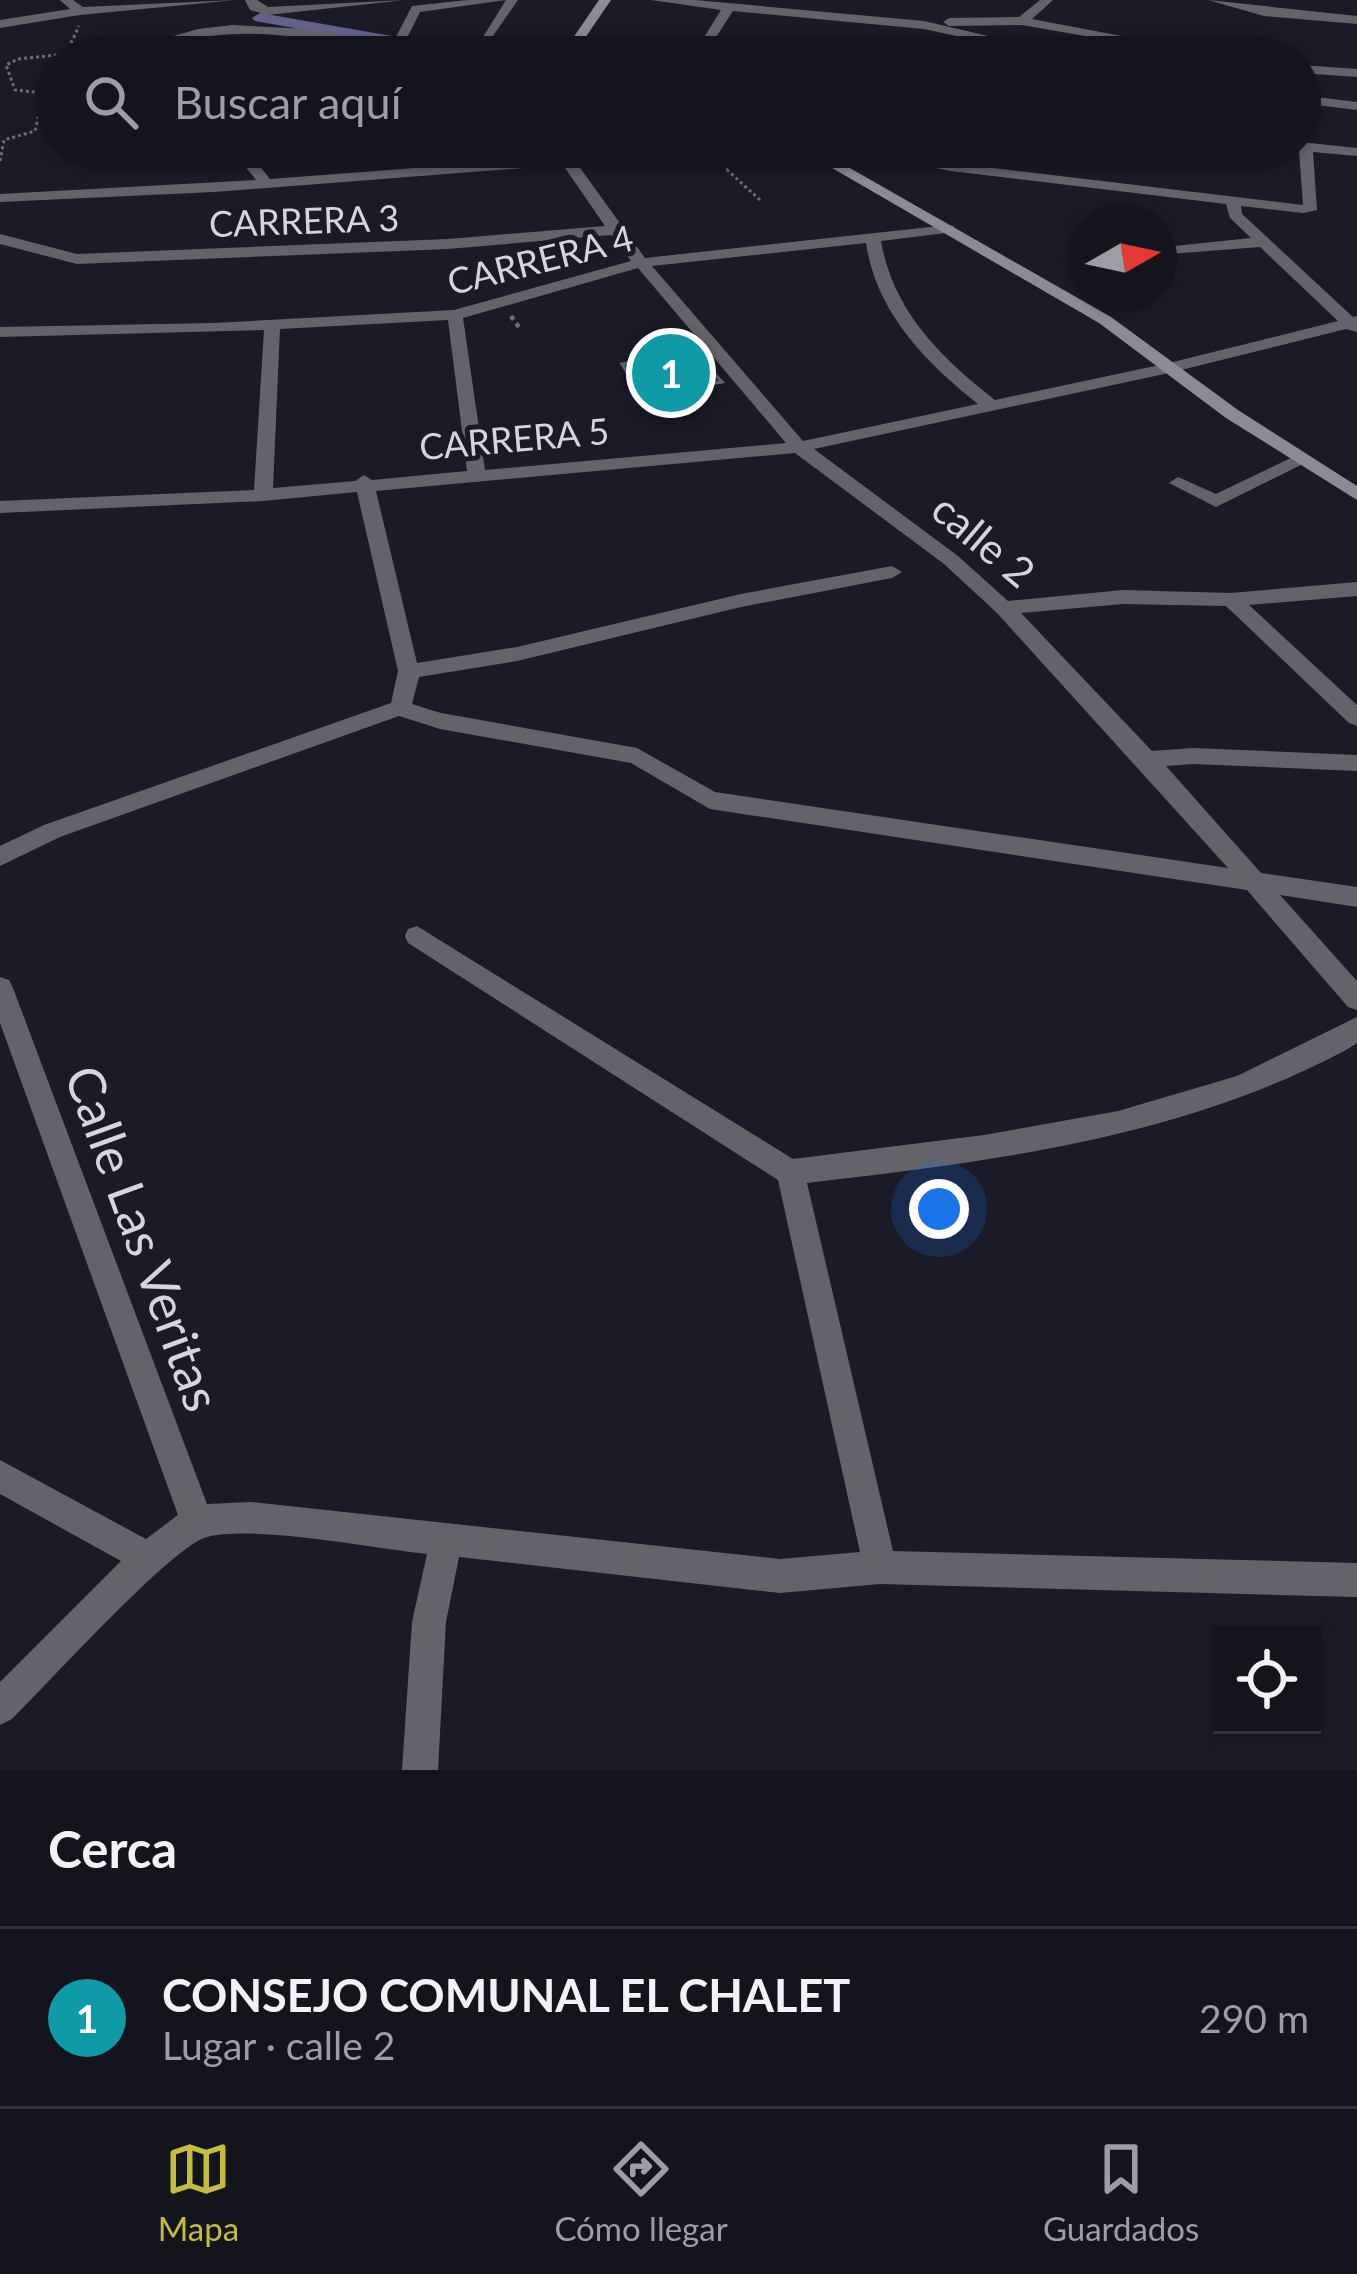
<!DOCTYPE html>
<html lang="es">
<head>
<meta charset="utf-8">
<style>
	body { margin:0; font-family:Lato,sans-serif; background:#1d1d26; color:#f1f3f6 }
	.controls { position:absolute; right:36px; bottom:36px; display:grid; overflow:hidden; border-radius:0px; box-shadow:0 3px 9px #0004 }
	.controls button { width:108px; height:108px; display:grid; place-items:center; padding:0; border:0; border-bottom:3px solid #33333b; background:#14141d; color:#f1f3f6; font:60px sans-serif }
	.compass { position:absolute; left:1069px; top:204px; width:108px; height:108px; border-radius:50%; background:#14141d; box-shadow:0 3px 9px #0004; rotate:81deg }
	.you { position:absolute; left:939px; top:1209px; width:42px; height:42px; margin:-30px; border:9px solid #fff; border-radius:50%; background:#1a73e8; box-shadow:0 0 0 18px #1a73e833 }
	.badge { display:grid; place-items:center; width:78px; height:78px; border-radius:50%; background:#c3bd3e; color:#fff; font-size:39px; font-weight:700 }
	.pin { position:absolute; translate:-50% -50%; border:6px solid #fff; box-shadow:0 3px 12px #0006 }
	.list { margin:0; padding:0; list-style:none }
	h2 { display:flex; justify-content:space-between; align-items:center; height:156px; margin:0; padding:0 48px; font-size:51px }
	h2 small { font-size:39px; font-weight:400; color:#9d9ea4 }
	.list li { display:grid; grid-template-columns:78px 1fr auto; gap:36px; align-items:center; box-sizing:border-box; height:180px; padding:0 48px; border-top:3px solid #33333b }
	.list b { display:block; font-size:45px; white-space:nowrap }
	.list p { margin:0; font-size:39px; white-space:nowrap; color:#9d9ea4 }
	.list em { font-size:39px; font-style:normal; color:#9d9ea4 }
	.icon { flex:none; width:66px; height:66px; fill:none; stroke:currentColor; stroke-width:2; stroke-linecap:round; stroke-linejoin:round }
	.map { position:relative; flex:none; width:1357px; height:1770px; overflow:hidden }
	.search { position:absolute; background:#14141d; box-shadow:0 3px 9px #0004; left:36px; right:36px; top:36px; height:132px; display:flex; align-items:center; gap:30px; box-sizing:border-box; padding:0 42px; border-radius:66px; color:#9d9ea4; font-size:45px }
	.sheet { height:336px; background:#14141d }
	nav { display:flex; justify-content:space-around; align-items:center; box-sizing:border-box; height:168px; border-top:3px solid #33333b; background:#14141d; font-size:33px; color:#9d9ea4 }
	nav a { display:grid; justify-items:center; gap:6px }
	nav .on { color:#c3bd3e }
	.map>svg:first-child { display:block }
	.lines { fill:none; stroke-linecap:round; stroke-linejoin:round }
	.canal { fill:#63608a; fill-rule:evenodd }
	.building { fill:#393846; stroke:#6a6a78; stroke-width:3 }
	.path-far1 { stroke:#6d6d77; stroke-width:3; stroke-dasharray:3 3; stroke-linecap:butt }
	.path { stroke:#6d6d77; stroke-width:4.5; stroke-dasharray:4.5 4.5; stroke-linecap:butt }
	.street { fill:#636369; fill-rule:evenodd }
	.secondary { fill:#8b8b95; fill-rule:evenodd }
	.labels { text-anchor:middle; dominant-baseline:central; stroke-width:10; stroke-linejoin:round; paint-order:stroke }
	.far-street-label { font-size:36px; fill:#d5d5dd; stroke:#1b1b27 }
	.street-label { font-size:42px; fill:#d5d5dd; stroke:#1b1b27 }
	.near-street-label { font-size:51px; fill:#d5d5dd; stroke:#1b1b27 }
</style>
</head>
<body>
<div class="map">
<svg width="1357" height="1770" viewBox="0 0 1357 1770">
	<rect width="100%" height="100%" fill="#1b1b27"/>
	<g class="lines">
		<path class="canal" d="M260 13 484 52 492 57H457L255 21 252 18Z"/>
	</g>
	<path class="building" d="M693 350 722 382 641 396 622 364Z"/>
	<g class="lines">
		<g class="path-far1">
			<path d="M39 110 57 109"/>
			<path d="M0 161 4 140 35 131 44 93 15 90 6 65 18 59 66 54 79 26"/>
			<path d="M760 200 725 168 769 151"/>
		</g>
		<path class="path" d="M511 316 521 330"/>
		<g class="street">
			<path d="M60 0H73L83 7 236 0 80 15 0 28V20L70 9Z"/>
			<path d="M245 0H257L268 7 405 0 268 15 250 10Z"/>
			<path d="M467 0H506L420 12 406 40 396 37 412 6Z"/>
			<path d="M506 0H518L481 53H473Z"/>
			<path d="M651 0H695L924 21 1077 57H1054L924 29 733 11 711 45 742 57H723L698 47 721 10Z"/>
			<path d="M1040 0H1053L1032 19 1232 57H1205L1022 25 949 26 943 22 949 18 1019 17Z"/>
			<path d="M1208 0 1357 16V24L1264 16Z"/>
			<path d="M232 25 308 29 459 57C362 57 271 15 173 44L174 57H162L163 39 198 29Z"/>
			<path d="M1300 65 1357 69V77L1300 73Z"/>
			<path d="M1300 95 1357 102V110L1300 103Z"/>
			<path d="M1300 142 1357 148V156L1313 152 1317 210 1303 213 1241 206 1242 214 1353 317 1357 316V332L1346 329 1169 373 814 449 958 556 1008 601 1123 590 1231 593 1357 582V596L1249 605 1357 705V726L1349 723 1226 606 1123 604 1021 613 1152 751 1193 748 1357 755V771L1193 764 1166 766 1261 873 1357 887V907L1280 895 1357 981V1010L1348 1007 1247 890 710 809 631 763 440 729 399 716 60 837 0 866V846L44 825 391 703 398 671 357 492 263 501 0 513V501L254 490 264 330 0 337V327L214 323 454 310 631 261 611 235 448 249 77 264 0 244V234L77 254 448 239 605 226 563 165 214 192 0 202V194L256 180 230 147H244L270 179 558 157 551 147H565L645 258 949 225 954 226V232L881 241C893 311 941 358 995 400L1169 363 1338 321 1260 247 1169 254V248L1174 246 1251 238 1230 218 1226 204 951 171 826 147H858L951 163 1303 205 1299 150 1294 147H1300ZM866 243C876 312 925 362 978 404L803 441 652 266ZM638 268 786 443 485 470 463 318ZM448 320 467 471 372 480 364 475 355 481 273 488 280 329ZM795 453 944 564 997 613 1228 868 715 792 637 748 441 713 412 704 419 677 517 661 741 607 892 578 902 572 892 566 741 594 517 647 417 663 376 491Z"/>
			<path d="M1301 453 1307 454V462L1216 507 1169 483 1178 477 1216 494Z"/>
			<path d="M417 926 793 1159 984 1135 1118 1111 1237 1076 1357 1017V1043L1346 1050C1179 1139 993 1161 807 1183L893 1551 1357 1563V1597L880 1584 780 1593 459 1557 446 1622 438 1770H402L412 1622 427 1554C371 1548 257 1525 207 1537 173 1545 45 1687 12 1719L0 1725V1682L121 1561 0 1494V1460L146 1539 178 1515 0 1023V977L9 980 13 988 207 1504 251 1502 780 1559 860 1552 778 1180 408 943 405 936 408 929Z"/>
		</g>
		<g class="secondary">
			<path d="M599 0H611L572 57H560Z"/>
			<path d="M796 147H813L1111 317 1238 410 1357 486V500L1226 418 1099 323Z"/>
		</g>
	</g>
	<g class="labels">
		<g class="far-street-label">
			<text transform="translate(304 220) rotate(-2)">CARRERA 3</text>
			<text transform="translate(540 259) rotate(-14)">CARRERA 4</text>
			<text transform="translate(514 438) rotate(-5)">CARRERA 5</text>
		</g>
		<g class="street-label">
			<text transform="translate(984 540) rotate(40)">calle 2</text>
		</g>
		<g class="near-street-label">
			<text transform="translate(144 1238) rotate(70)">Calle Las Veritas</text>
		</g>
	</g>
</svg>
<div class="controls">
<button><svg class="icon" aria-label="locate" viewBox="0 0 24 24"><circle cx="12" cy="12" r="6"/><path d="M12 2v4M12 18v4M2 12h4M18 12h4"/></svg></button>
</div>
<svg class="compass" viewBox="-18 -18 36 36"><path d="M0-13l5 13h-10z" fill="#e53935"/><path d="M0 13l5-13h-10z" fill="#9d9ea4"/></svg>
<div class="you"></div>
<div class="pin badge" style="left:671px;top:373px;background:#0f9aa8">1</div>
<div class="search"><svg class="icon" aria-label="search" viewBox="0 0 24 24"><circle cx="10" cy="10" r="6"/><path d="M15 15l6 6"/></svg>Buscar aquí</div>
</div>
<section class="sheet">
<h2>Cerca<small></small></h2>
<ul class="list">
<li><span class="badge" style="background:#0f9aa8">1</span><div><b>CONSEJO COMUNAL EL CHALET</b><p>Lugar · calle 2</p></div><em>290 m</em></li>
</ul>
</section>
<nav>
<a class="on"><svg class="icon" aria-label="map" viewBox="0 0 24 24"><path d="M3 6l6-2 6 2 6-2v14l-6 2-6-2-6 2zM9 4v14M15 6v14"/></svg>Mapa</a>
<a><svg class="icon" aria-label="directions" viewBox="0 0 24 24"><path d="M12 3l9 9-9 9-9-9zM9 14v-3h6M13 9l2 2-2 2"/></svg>Cómo llegar</a>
<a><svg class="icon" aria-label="saved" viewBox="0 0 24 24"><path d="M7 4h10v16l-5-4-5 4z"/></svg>Guardados</a>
</nav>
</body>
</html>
